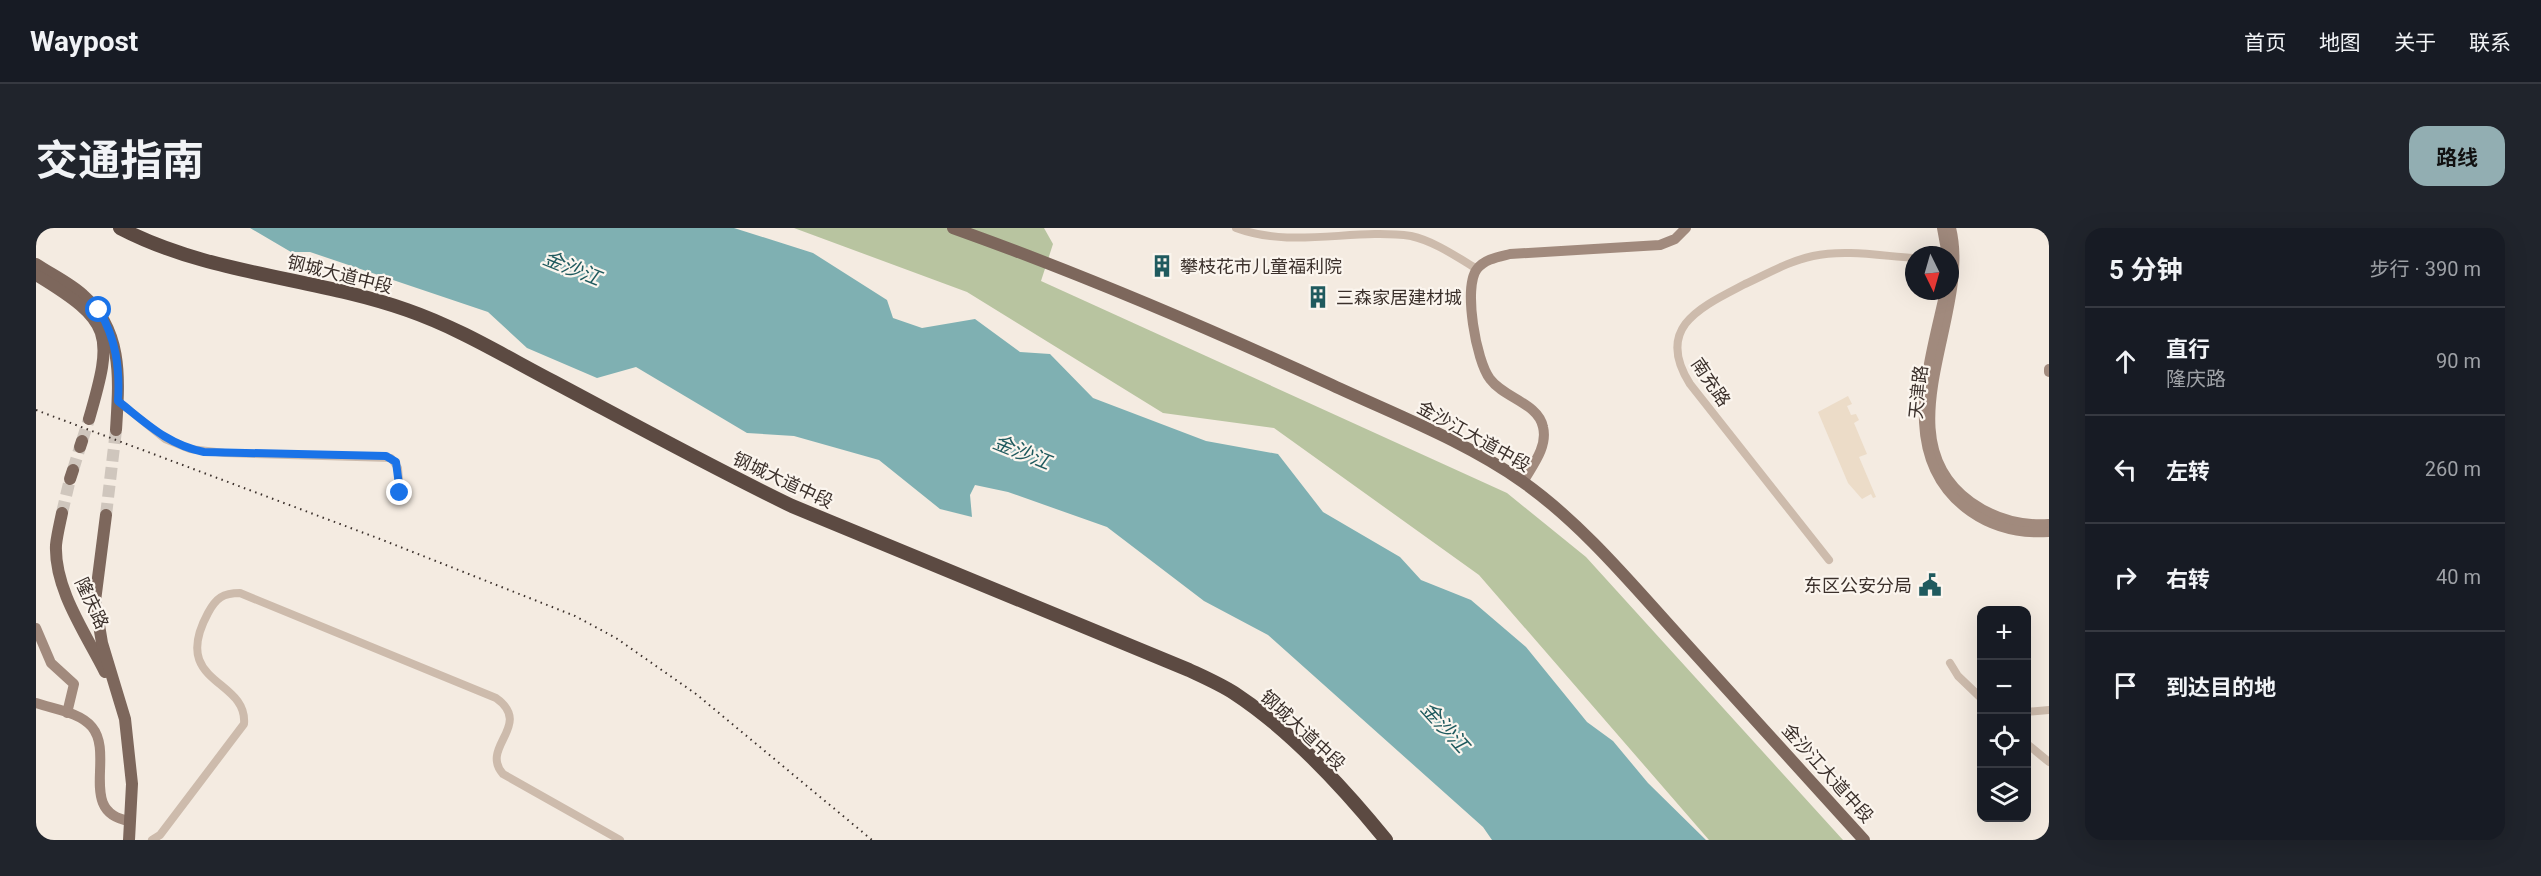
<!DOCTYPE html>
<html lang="zh">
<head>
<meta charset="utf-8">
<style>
	body { margin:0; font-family:Roboto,"Noto Sans SC",sans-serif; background:#20242c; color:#f1f3f6 }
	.controls { position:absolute; right:18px; bottom:18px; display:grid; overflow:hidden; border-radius:12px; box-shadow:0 6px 24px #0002 }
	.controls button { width:54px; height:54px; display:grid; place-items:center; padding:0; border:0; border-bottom:2px solid #363941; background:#171b24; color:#f1f3f6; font:30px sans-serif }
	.compass { position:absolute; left:1869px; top:18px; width:54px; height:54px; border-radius:50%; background:#171b24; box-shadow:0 6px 24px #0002; rotate:175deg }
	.stop { position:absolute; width:18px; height:18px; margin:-14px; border:4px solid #1a73e8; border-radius:50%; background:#fff }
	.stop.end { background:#1a73e8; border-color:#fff; box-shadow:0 2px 6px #0008 }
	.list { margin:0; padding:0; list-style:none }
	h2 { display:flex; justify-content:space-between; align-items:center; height:78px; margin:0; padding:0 24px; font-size:26px }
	h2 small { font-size:20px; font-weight:400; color:#9ea1a6 }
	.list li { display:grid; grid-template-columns:39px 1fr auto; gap:18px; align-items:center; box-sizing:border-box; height:108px; padding:0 24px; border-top:2px solid #363941 }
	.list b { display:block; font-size:22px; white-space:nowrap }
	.list p { margin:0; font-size:20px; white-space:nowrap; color:#9ea1a6 }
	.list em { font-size:20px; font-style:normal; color:#9ea1a6 }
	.icon { flex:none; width:33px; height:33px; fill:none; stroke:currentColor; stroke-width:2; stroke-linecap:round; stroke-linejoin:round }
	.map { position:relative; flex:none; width:2013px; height:612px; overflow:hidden; border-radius:18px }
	header { display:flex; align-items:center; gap:36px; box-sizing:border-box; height:84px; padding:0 30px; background:#171b24; border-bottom:2px solid #363941 }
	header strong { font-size:28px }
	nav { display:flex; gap:33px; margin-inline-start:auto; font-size:21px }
	.intro { display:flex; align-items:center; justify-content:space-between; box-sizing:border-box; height:144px; padding:0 36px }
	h1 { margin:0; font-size:42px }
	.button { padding:15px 27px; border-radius:18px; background:#92aeb2; color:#111; font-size:21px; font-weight:700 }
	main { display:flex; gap:36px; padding:0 36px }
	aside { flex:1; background:#171b24; border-radius:18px; box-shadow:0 6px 24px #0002 }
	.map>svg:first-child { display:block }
	.green { fill:#b8c4a0 }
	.plaza { fill:#ecdcc8 }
	.water { fill:#7fb0b2 }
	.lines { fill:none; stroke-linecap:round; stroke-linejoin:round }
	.primary-tunnel { stroke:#cfc6bd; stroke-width:12; stroke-dasharray:12 6; stroke-linecap:butt }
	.street { stroke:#cdbbac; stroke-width:8 }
	.secondary { stroke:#a18a7d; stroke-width:10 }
	.primary { stroke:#7d675c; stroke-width:12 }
	.highway { stroke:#5c4a42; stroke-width:14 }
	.rail { stroke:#3b302b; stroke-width:2; stroke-dasharray:1.5 4.5; stroke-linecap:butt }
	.route { stroke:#1a73e8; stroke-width:8 }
	.labels { text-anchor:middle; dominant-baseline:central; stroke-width:4.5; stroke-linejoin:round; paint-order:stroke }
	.poi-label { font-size:18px; fill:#3b302b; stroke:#fbf5ee; text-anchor:start }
	.street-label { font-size:18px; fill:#3b302b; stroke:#fbf5ee }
	.water-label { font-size:20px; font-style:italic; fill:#1f5a5e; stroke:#fbf5ee }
</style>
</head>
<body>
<header>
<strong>Waypost</strong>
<nav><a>首页</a><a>地图</a><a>关于</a><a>联系</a></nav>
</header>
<div class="intro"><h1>交通指南</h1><a class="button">路线</a></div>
<main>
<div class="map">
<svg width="2013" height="612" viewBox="0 0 2013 612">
	<rect width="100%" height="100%" fill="#f4ebe1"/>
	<path class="green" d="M758 0H1008L1017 16 1005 53 1471 265 1550 329 1807 612H1673L1443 347 1238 200 1127 185 931 64Z"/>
	<path class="plaza" d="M1812 168 1816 176 1811 178 1815 187 1820 186 1823 192 1818 195 1831 226 1823 229 1840 269 1837 270 1835 266 1826 271 1812 255 1782 184Z"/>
	<path class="water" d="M214 0H698L777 25 851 72 857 90 886 100 939 91 984 124 1014 126 1057 170 1170 213 1242 226 1287 284 1364 329 1385 352 1435 372 1490 419 1551 494 1577 513 1612 555 1670 612H1456L1447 599 1232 407 1168 373 1071 299 972 264 939 257 934 267 936 289 904 281 843 232 758 208 711 205 600 139 561 150 491 120 452 84 274 24H255Z"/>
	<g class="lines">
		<g class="primary-tunnel">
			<path d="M46 213 53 191"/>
			<path d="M37 242 44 219"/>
			<path d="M26 285 34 251"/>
			<path d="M70 287 80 202"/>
		</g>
		<g class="street">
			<path d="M1200 0C1257 21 1316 0 1375 8 1398 13 1421 29 1441 41"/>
			<path d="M82 173 129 211 154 221 189 225 355 230 362 240 364 265"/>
			<path d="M1793 332 1654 156C1618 99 1665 79 1709 56 1731 46 1753 33 1777 28 1809 21 1846 28 1878 30"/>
			<path d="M1914 435 1922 448 1946 471"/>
			<path d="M1990 484 2013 482"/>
			<path d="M1990 515 2013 534"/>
			<path d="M116 612 124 607 208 496C212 450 133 457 172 385 180 370 187 365 204 365L460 470C498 497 443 519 467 546L584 612"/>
		</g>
		<g class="secondary">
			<path d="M1906 0 1911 27"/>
			<path d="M1915 0C1937 86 1844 209 1935 274 1959 291 1984 298 2013 296"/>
			<path d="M1909 63C1893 137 1860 231 1935 284 1958 300 1984 306 2013 304"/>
			<path d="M2013 141V144"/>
			<path d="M1487 254C1496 238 1512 219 1507 199 1502 175 1468 170 1454 151 1440 133 1427 59 1441 41 1449 31 1462 29 1474 26L1624 17 1639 11 1650 0"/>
			<path d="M0 400 15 435 38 456 31 485"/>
			<path d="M0 475C17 481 44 484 56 499 79 527 41 585 94 593"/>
		</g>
		<g class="primary">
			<path d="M917 0C1046 46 1172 100 1296 157 1360 187 1429 213 1487 254 1546 296 1594 354 1643 408 1705 476 1767 544 1828 612"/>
			<path d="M0 36C15 46 34 55 47 67 88 103 83 152 80 202"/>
			<path d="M0 47C77 94 78 105 53 191"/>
			<path d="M44 219 46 213"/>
			<path d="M34 251 37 242"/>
			<path d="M26 285C24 295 21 307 20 317 18 361 50 406 69 444"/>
			<path d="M70 287 59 373 66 415 89 491 96 556 93 612"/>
		</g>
		<path class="highway" d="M84 0C174 47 277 49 371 82 423 100 470 129 518 154 597 196 675 239 756 278L1153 442C1168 449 1184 456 1198 465 1256 503 1307 559 1350 612"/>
		<path class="rail" d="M0 182 344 311 539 388 580 410 660 466 836 612"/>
	</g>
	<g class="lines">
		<path class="route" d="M63 82C80 111 84 140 82 173 110 195 132 217 168 224L350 228 360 234 364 265"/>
	</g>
	<defs>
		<g id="building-bare" transform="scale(1.8)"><path d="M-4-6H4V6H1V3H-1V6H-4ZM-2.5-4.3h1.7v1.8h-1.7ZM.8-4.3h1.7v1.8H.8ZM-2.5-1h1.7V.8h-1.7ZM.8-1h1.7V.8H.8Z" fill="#1f5a5e" stroke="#fbf5ee" stroke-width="2.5" paint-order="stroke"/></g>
		<g id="civic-bare" transform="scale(1.8)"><path d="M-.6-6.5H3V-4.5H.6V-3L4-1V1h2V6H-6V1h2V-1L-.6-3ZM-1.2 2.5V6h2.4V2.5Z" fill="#1f5a5e" stroke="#fbf5ee" stroke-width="2.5" paint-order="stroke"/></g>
	</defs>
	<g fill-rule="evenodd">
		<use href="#building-bare" x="1126" y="38"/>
		<use href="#building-bare" x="1282" y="69"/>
		<use href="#civic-bare" x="1894" y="357"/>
	</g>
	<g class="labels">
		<g class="poi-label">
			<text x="1144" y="38">攀枝花市儿童福利院</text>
			<text x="1300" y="69">三森家居建材城</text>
			<text x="1876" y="357" text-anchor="end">东区公安分局</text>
		</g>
		<g class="street-label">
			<text transform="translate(304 46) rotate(14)">钢城大道中段</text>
			<text transform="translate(1675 154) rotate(56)">南充路</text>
			<text transform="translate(1882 164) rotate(-84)">天津路</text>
			<text transform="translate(1438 208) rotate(29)">金沙江大道中段</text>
			<text transform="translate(747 252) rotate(25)">钢城大道中段</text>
			<text transform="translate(56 375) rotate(65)">隆庆路</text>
			<text transform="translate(1267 502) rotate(43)">钢城大道中段</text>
			<text transform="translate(1792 545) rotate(48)">金沙江大道中段</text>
		</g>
		<g class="water-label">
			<text transform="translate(536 40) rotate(22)">金沙江</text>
			<text transform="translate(986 224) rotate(22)">金沙江</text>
			<text transform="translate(1409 499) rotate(48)">金沙江</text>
		</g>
	</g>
</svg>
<div class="controls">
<button>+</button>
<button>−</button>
<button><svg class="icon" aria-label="locate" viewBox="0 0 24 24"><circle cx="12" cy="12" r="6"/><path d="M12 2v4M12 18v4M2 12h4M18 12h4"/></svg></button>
<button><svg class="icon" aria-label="layers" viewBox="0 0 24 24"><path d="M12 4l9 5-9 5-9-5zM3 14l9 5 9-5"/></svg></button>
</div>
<svg class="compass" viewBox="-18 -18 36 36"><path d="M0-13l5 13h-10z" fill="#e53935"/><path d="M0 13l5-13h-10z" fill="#9ea1a6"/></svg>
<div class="stop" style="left:63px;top:82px"></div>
<div class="stop end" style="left:364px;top:265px"></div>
</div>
<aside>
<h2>5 分钟<small>步行 · 390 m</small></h2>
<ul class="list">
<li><svg class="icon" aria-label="ahead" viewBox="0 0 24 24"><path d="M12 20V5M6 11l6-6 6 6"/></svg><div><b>直行</b><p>隆庆路</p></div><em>90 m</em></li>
<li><svg class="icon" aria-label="left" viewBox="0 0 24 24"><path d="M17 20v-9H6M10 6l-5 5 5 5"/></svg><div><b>左转</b></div><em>260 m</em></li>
<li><svg class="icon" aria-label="right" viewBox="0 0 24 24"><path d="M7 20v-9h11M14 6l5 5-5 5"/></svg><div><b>右转</b></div><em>40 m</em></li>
<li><svg class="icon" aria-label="arrive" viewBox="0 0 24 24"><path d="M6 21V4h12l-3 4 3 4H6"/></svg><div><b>到达目的地</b></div></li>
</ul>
</aside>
</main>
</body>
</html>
